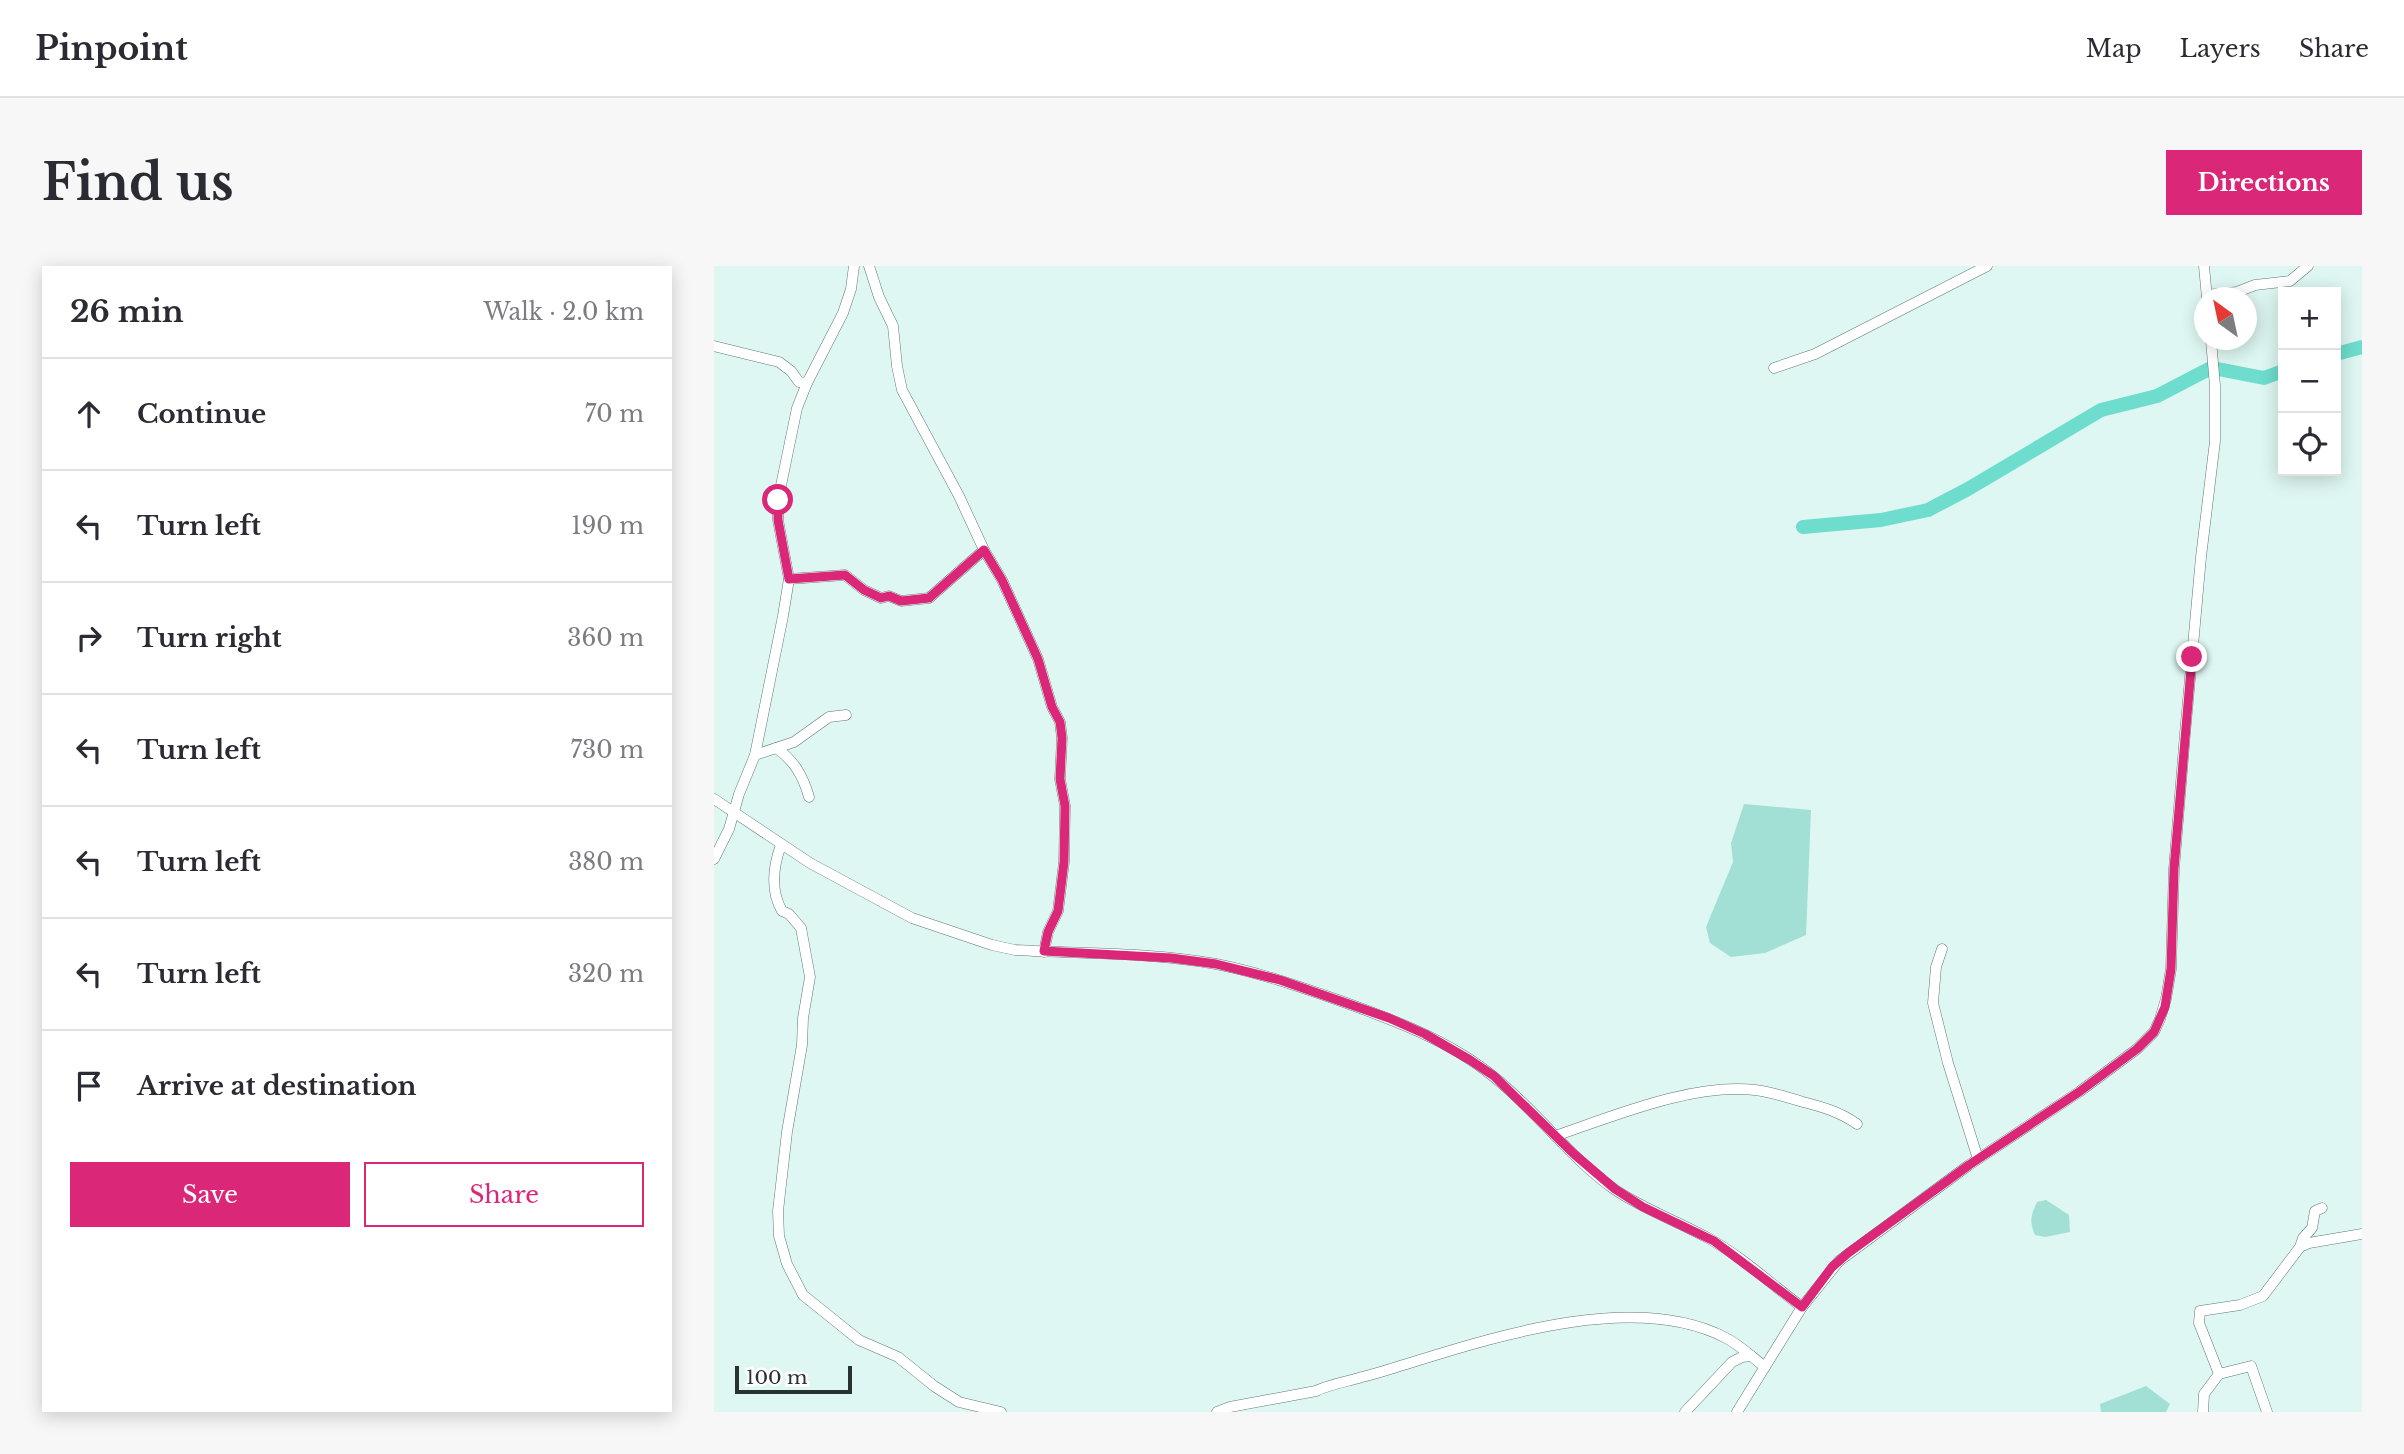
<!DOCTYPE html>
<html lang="en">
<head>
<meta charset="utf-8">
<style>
	body { margin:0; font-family:"Libre Baskerville",serif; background:#f7f7f7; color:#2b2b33 }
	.controls { position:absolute; right:21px; top:21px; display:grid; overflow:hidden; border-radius:0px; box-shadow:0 4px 18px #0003 }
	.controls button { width:63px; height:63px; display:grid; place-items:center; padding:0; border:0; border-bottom:2px solid #e1e1e2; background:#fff; color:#2b2b33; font:35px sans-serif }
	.compass { position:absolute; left:1480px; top:21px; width:63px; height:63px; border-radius:50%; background:#fff; box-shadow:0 4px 18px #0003; rotate:327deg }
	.scale { position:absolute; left:21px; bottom:18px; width:117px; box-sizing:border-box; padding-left:7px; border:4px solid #283230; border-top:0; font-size:19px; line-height:24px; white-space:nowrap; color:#283230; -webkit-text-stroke:5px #fefefe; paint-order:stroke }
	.stop { position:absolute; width:21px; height:21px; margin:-16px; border:5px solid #db2777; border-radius:50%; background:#fff }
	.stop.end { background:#db2777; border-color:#fff; box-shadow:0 2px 7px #0008 }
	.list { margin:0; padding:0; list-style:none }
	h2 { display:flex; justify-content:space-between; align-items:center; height:91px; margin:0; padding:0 28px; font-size:30px }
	h2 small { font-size:23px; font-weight:400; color:#7c7c81 }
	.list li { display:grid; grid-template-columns:46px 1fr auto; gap:21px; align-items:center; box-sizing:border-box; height:112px; padding:0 28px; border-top:2px solid #e1e1e2 }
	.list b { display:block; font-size:26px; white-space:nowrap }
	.list em { font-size:23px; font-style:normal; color:#7c7c81 }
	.actions { display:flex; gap:14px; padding:21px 28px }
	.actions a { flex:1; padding:16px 0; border:2px solid #db2777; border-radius:0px; text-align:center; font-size:24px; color:#db2777 }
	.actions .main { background:#db2777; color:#fff }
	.icon { flex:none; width:38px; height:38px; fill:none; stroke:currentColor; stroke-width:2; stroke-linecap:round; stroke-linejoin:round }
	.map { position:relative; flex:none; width:1648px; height:1146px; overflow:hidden; border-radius:0px }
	header { display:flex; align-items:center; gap:42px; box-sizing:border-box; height:98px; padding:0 35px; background:#fff; border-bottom:2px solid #e1e1e2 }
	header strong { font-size:33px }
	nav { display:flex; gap:38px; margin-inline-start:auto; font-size:24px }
	.intro { display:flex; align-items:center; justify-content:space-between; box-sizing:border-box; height:168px; padding:0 42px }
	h1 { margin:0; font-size:49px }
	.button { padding:18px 32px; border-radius:0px; background:#db2777; color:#fff; font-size:24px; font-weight:700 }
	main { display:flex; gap:42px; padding:0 42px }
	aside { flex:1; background:#fff; border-radius:0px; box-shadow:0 4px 18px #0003 }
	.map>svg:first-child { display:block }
	.green { fill:#a2e0d5 }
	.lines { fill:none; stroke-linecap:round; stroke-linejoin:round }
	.river { stroke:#6eddcd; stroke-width:14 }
	.street-casing { stroke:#627874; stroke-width:11 }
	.street { stroke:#fff; stroke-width:10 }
	.route { stroke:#db2777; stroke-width:9 }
</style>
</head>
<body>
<header>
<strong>Pinpoint</strong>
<nav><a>Map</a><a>Layers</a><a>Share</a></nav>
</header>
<div class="intro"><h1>Find us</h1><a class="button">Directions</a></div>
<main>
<aside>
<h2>26 min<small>Walk · 2.0 km</small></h2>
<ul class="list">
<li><svg class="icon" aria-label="ahead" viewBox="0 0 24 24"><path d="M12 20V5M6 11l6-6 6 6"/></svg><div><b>Continue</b></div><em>70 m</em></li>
<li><svg class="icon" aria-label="left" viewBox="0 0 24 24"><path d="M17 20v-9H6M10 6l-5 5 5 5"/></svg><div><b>Turn left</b></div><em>190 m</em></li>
<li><svg class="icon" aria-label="right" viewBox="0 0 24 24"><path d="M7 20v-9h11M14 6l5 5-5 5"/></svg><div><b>Turn right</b></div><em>360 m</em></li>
<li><svg class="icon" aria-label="left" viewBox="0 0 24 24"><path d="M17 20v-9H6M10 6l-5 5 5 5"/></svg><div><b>Turn left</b></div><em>730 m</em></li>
<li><svg class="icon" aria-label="left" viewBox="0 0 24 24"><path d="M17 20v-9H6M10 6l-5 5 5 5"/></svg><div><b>Turn left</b></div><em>380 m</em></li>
<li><svg class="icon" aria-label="left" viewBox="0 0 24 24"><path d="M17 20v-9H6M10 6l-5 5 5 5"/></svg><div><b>Turn left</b></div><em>320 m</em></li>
<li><svg class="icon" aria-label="arrive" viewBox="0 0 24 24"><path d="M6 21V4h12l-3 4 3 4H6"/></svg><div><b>Arrive at destination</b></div></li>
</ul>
<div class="actions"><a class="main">Save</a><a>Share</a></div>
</aside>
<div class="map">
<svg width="1648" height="1146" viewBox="0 0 1648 1146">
	<rect width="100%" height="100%" fill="#def7f2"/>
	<g class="green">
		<path d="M1030 538 1097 544 1092 669 1051 687 1017 691 996 677 992 661 1019 596 1017 577Z"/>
		<path d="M1332 934 1355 949 1356 966 1331 971 1321 969C1315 955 1317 949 1323 936Z"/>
		<path d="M1432 1120 1456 1138 1452 1146H1387L1386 1138Z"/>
	</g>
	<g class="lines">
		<g class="river">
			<path d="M1622 88 1648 81"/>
			<path d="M1504 103 1550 112 1569 105"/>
			<path d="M1089 261 1167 254 1214 244 1254 223 1387 144 1443 130 1495 103"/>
		</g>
		<g class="street-casing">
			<g id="street">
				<path d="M155 0 165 31 179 60 183 100 188 124 245 230 270 284 288 314 324 393 338 441 346 456 348 472 346 513 351 540 350 596 344 645 334 666 330 686"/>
				<path d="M1490 0 1493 32"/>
				<path d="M1493 29 1523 26 1541 19 1576 15 1594 0"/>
				<path d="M0 80 65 96 77 105 85 116 93 117"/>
				<path d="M1060 102 1101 88 1273 0"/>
				<path d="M75 313 131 309 150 324 167 332 175 330 187 335 215 332 270 284"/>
				<path d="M62 482C80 494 89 510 95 531"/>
				<path d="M41 489 80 476 115 451 132 449"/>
				<path d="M0 533 96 597 198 652 278 679 301 684C367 688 436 686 502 698 543 706 584 720 624 734 677 753 735 774 780 811 823 845 855 891 900 923 929 943 963 955 994 972 1027 990 1057 1018 1088 1041"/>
				<path d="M67 579C59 601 56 624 68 645L75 648 87 662 96 711 89 752 88 779 73 866 64 945 65 970 73 998 89 1029 145 1074 184 1091 220 1120 245 1136 287 1146"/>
				<path d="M0 593 15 563 25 528 41 489 69 350 75 313 64 254V234L83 142 93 117 129 47 137 23 140 0"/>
				<path d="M1228 683 1222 701 1219 737 1234 797 1264 893"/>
				<path d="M841 870C900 850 978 817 1041 824 1057 826 1073 831 1089 836 1109 841 1126 846 1143 858"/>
				<path d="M1586 981 1589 972 1598 962 1601 945 1608 942"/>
				<path d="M1505 1108 1537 1100 1553 1146"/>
				<path d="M503 1146 516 1141 602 1125C616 1118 632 1116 648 1111 665 1107 682 1101 699 1096 789 1068 924 1026 1012 1072 1026 1079 1039 1092 1051 1101"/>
				<path d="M971 1146 1018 1096 1028 1091 1037 1090"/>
				<path d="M1023 1146 1088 1041 1125 995 1255 899 1365 826 1423 783 1440 766 1446 753 1452 733 1457 703 1460 603 1471 468 1487 291 1501 175V120L1497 74"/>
				<path d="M1489 1146 1490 1128 1505 1108 1485 1057 1486 1045 1526 1039 1549 1030 1586 981 1595 977 1648 968"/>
			</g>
		</g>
		<use href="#street" class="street"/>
	</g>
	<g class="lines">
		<path class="route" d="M64 234V254L75 313 131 309 150 324 167 332 175 330 187 335 215 332 270 284 288 314 324 393 338 441 346 456 348 472 346 513 351 540 350 596 344 645 334 666 330 685 457 692 502 698 566 714 675 752 711 768 756 794 780 810 860 888 901 923 929 941 1000 975 1088 1041 1118 1001 1134 987 1255 899 1365 826 1423 783 1440 766 1451 741 1457 703 1460 603 1478 391"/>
	</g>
</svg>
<div class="controls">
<button>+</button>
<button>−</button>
<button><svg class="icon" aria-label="locate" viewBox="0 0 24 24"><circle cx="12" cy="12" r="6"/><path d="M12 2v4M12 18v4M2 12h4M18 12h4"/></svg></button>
</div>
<svg class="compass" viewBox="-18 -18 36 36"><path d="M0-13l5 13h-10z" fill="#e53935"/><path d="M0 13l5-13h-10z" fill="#7c7c81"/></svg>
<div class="scale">100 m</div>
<div class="stop" style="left:64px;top:234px"></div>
<div class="stop end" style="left:1478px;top:391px"></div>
</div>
</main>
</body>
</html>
